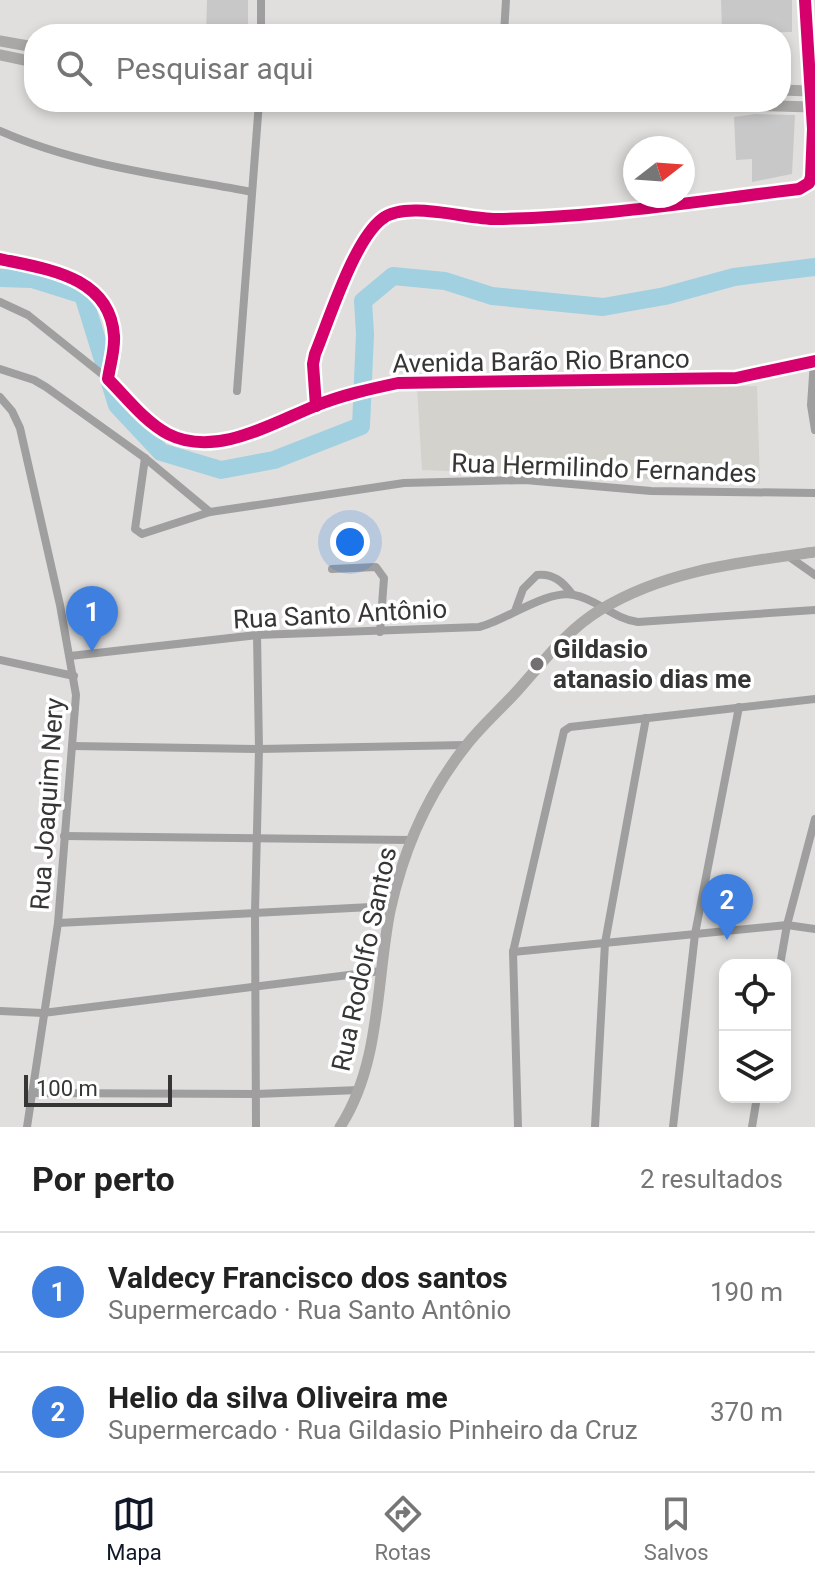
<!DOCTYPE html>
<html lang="pt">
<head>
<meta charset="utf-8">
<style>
	body { margin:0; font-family:Roboto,sans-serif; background:#f2f2f2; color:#222 }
	.controls { position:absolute; right:24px; bottom:24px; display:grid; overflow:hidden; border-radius:16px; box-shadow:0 4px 12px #0003 }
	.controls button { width:72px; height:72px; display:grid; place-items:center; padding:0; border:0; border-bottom:2px solid #e0e0e0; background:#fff; color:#222; font:40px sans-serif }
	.compass { position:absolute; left:623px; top:136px; width:72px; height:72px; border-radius:50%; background:#fff; box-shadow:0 4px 12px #0003; rotate:73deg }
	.scale { position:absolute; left:24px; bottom:20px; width:148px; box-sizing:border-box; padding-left:8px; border:4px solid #363634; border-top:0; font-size:22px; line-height:28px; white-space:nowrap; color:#363634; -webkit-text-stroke:6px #fff; paint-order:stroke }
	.you { position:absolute; left:350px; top:542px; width:28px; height:28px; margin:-20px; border:6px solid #fff; border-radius:50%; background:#1a73e8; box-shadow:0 0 0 12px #1a73e833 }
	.badge { display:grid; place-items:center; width:52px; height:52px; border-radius:50%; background:#111827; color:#fff; font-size:26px; font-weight:700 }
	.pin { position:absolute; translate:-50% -66px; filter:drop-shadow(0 2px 4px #0008) }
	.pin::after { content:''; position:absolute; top:42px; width:28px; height:24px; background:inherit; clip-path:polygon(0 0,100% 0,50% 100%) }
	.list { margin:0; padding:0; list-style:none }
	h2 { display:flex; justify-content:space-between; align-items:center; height:104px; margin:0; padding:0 32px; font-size:34px }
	h2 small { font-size:26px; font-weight:400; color:#767676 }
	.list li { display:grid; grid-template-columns:52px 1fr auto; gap:24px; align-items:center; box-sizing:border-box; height:120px; padding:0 32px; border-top:2px solid #e0e0e0 }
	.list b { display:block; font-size:30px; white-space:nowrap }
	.list p { margin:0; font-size:26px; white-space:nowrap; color:#767676 }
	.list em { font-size:26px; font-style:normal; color:#767676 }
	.icon { flex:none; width:44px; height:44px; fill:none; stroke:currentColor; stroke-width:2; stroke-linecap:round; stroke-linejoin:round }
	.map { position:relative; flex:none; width:815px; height:1127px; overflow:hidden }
	.search { position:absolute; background:#fff; box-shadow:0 4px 12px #0003; left:24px; right:24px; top:24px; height:88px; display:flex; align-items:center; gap:20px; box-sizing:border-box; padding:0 28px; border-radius:32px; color:#767676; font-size:30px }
	.sheet { height:344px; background:#fff }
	nav { display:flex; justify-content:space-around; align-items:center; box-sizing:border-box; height:112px; border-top:2px solid #e0e0e0; background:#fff; font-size:22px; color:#767676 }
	nav a { display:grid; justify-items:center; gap:4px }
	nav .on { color:#111827 }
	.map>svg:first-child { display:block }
	.built { fill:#d4d2cc }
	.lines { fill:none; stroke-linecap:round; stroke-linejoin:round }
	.river { stroke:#a1d0e0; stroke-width:18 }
	.building { fill:#c9c8c9 }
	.street { stroke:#9f9f9f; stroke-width:8 }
	.secondary { stroke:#a9a8a7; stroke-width:11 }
	.cycleway-casing { stroke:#fff; stroke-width:17 }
	.cycleway { stroke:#d6006c; stroke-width:12 }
	.poi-dot { fill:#72716f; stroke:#fff; stroke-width:3 }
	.labels { text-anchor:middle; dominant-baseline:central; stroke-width:7; stroke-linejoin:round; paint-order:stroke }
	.street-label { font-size:26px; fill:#363634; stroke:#fff }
	.poi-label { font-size:26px; font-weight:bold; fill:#363634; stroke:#fff; text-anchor:start }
</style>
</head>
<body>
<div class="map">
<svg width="815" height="1127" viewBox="0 0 815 1127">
	<rect width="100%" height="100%" fill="#e0dfdd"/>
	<path class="built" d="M757 386 760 484 422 470 417 387Z"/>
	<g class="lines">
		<path class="river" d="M0 278 32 279 83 295 117 405 161 452 221 470 274 460 361 426 365 334 363 301 393 276 445 281 492 296 603 307 665 296 734 277 815 267"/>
	</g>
	<g class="building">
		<path d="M207 0H248V34H206Z"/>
		<path d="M721 0H792V32L722 33Z"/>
		<path d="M755 114 795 115 792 174 752 182V159L736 160 734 117Z"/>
	</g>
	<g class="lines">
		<g class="street">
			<path d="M261 0V34"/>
			<path d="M504 34 506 0"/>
			<path d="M0 131C79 166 168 176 252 192"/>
			<path d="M0 259C46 269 110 276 114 336 115 350 110 365 108 379 126 397 145 422 168 434 215 458 271 424 315 406 342 395 370 389 398 383L736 378 815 361"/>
			<path d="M0 302 28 315 108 379"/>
			<path d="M814 361 811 405 815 430"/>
			<path d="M0 369 34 380 46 387 145 458 210 512"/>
			<path d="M237 391 259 102"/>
			<path d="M0 397 12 411 20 428 60 605 76 695 58 923 27 1127"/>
			<path d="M316 406 313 364 315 354C329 320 354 240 382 219 406 200 465 219 496 219 597 218 698 201 799 189L809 183 811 177V107"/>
			<path d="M145 458 135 529 142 534 210 512 404 483 525 480 651 491 815 493"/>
			<path d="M788 556 815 575"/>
			<path d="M332 569 376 567 384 578 380 632"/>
			<path d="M515 611 523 589 537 575C553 573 563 582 572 594"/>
			<path d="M70 656 257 635 479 627C505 621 547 589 574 595 597 599 614 619 638 622L815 610"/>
			<path d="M0 660 74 676"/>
			<path d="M73 746 259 749 466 745"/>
			<path d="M64 836 410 840"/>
			<path d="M58 923 391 906"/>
			<path d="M513 952 787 925 815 929"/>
			<path d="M780 965 787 925 815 819"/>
			<path d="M0 1011 43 1013 381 971"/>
			<path d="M32 1093 256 1094 359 1090"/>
			<path d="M256 1127 255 912 259 749 257 635"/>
			<path d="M518 1127 513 952 564 731 570 727 815 699"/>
			<path d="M595 1127 605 943 646 718"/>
			<path d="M673 1127 695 934 739 707"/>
			<path d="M752 1127 757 1097"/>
		</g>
		<g class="secondary">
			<path d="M0 41 34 47"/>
			<path d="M0 55 34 62"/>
			<path d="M781 90 810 91"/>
			<path d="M650 102 811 107 805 0"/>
			<path d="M340 1127C381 1064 376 982 390 911 403 851 427 795 465 747 481 726 501 709 518 690 544 661 567 630 600 610 665 570 742 562 815 552"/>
		</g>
		<g class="cycleway-casing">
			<g id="cycleway">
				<path d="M0 259C46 269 110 276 114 336 115 350 110 365 108 379 126 397 145 422 168 434 215 458 271 424 315 406 342 395 370 389 398 383L736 378 815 361"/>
				<path d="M316 406 313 364 315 354C329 320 354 240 382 219 406 200 465 219 496 219 597 218 698 201 799 189L809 183 811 177 813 129 805 0"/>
			</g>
		</g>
		<use href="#cycleway" class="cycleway"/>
	</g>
	<circle class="poi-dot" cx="537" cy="664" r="8"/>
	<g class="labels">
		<g class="street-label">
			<text transform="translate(541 361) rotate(-1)">Avenida Barão Rio Branco</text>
			<text transform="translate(604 468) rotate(2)">Rua Hermilindo Fernandes</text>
			<text transform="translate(340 614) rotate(-3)">Rua Santo Antônio</text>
			<text transform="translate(47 804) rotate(-86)">Rua Joaquim Nery</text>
			<text transform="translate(364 959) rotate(-78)">Rua Rodolfo Santos</text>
		</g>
		<g class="poi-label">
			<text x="553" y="649">Gildasio<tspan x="553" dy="30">atanasio dias me</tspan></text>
		</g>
	</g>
</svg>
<div class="controls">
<button><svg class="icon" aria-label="locate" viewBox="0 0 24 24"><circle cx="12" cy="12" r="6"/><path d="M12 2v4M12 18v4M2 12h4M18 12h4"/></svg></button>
<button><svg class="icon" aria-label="layers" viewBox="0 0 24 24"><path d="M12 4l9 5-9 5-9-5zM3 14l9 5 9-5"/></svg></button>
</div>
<svg class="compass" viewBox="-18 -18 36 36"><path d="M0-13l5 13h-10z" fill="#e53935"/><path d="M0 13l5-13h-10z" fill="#767676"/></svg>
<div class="scale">100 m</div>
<div class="you"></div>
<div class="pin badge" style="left:92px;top:652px;background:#3f7fe0">1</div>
<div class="pin badge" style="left:727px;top:940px;background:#3f7fe0">2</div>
<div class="search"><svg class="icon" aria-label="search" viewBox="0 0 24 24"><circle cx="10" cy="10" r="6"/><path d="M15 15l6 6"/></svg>Pesquisar aqui</div>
</div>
<section class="sheet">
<h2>Por perto<small>2 resultados</small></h2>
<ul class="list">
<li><span class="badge" style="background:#3f7fe0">1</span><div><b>Valdecy Francisco dos santos</b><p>Supermercado · Rua Santo Antônio</p></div><em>190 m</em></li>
<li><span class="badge" style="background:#3f7fe0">2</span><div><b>Helio da silva Oliveira me</b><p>Supermercado · Rua Gildasio Pinheiro da Cruz</p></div><em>370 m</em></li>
</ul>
</section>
<nav>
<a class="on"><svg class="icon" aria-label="map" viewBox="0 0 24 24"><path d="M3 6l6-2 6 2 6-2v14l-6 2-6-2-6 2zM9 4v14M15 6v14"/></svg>Mapa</a>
<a><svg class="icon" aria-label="directions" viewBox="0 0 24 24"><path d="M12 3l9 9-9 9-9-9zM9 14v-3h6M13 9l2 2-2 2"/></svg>Rotas</a>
<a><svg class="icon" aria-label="saved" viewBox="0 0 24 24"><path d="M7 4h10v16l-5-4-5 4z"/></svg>Salvos</a>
</nav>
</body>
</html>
